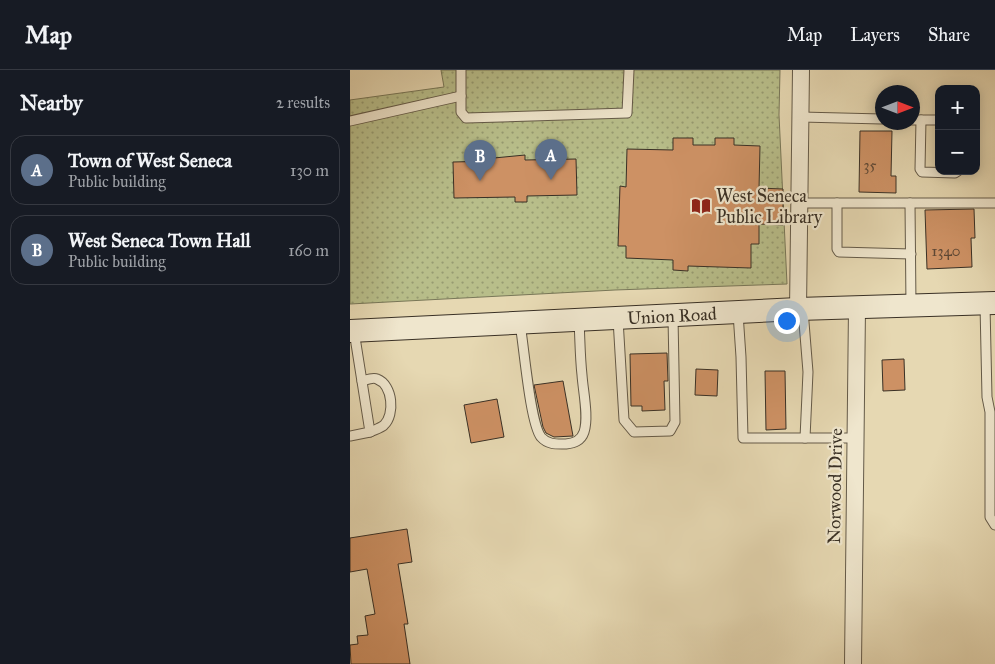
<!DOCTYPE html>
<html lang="en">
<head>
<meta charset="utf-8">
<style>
	body { margin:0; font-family:"IM FELL Great Primer",serif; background:#242831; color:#f1f3f6 }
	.controls { position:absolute; right:15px; top:15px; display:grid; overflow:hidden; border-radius:10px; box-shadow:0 2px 12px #0003 }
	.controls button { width:45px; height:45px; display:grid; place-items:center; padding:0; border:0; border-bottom:1px solid #363941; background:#171b24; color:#f1f3f6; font:25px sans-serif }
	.compass { position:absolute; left:525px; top:15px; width:45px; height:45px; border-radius:50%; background:#171b24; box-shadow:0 2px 12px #0003; rotate:90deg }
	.you { position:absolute; left:436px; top:250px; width:18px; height:18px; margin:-12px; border:4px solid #fff; border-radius:50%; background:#1a73e8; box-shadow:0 0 0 8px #1a73e833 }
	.badge { display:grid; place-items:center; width:32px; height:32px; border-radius:50%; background:#0b8043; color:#fff; font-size:16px; font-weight:700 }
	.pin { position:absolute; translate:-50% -41px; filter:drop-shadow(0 1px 2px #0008) }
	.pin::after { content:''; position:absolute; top:26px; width:18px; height:15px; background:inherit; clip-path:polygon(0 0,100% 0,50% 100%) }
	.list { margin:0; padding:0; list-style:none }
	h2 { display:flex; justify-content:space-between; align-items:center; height:65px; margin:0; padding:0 20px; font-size:21px }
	h2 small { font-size:16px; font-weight:400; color:#9ea1a6 }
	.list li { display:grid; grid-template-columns:32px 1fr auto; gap:15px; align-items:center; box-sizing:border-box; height:70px; margin:0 10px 10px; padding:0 10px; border:1px solid #363941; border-radius:15px }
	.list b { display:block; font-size:19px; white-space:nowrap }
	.list p { margin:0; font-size:16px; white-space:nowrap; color:#9ea1a6 }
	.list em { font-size:16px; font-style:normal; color:#9ea1a6 }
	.map { position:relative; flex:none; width:645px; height:594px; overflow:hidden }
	header { display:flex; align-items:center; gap:30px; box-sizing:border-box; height:70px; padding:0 25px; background:#171b24; border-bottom:1px solid #363941 }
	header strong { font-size:24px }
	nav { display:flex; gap:28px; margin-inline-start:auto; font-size:18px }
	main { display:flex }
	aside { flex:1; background:#171b24 }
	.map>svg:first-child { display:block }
	.grass { fill:url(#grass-dots); stroke:#787758 }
	.building { fill:#cd9164; stroke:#393025 }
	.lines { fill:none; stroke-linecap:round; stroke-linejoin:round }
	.lane-casing { stroke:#645a48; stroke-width:11 }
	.street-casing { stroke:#645a48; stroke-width:18 }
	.secondary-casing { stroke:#393025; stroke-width:24 }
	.lane { stroke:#efe6cd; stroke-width:9 }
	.street { stroke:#efe6cd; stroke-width:16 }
	.secondary { stroke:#efe6cd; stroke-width:22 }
	.labels { text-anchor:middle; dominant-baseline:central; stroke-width:4.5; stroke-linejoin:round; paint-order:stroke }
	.number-label { font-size:15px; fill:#5e4835 }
	.poi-label { font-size:18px; fill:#393025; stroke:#efe6cd; text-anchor:start }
	.street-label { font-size:18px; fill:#393025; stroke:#efe6cd }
</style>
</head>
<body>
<header>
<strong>Map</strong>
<nav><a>Map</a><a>Layers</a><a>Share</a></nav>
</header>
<main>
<aside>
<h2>Nearby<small>2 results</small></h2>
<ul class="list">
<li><span class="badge" style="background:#5c6f8a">A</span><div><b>Town of West Seneca</b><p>Public building</p></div><em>130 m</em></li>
<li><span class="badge" style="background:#5c6f8a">B</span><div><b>West Seneca Town Hall</b><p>Public building</p></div><em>160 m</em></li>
</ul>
</aside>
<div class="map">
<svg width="645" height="594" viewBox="0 0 645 594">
	<defs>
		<pattern id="grass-dots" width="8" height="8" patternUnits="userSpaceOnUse" patternTransform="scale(1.25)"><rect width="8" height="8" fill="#b8be8a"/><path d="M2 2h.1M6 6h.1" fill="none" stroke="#979b71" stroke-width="1.8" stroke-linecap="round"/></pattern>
	</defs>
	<rect width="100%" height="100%" fill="#e6d8b2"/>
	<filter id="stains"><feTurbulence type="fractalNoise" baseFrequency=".004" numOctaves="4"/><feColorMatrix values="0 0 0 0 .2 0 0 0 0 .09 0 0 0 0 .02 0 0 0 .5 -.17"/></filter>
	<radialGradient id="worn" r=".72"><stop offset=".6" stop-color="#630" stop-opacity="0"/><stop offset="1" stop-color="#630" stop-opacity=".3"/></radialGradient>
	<path class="grass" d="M91 0H430L429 45 437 214 265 220 0 234V30L94 17Z"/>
	<g class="building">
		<path d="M510 61H542L541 106H546V123L509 122Z"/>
		<path d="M323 68H343V75H365V68H384V75L410 76 409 118 433 119V155L409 154V174H401V198L338 196V201L323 200V190L276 188V176H268L270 116 276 117 277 79 323 80Z"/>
		<path d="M175 85V90L226 89 227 125 177 126V132H165V127L104 128 103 92 144 91V88Z"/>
		<path d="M624 139 625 168H621L622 197 577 199 575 140Z"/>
		<path d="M317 283 318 311H314L315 340 292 341V336H281L280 284Z"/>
		<path d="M554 289 555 320 533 321 532 290Z"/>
		<path d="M346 299 368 300 367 326 345 325Z"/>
		<path d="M415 301H435L436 359 416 360Z"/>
		<path d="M213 311 223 366 204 367 196 363 193 357 184 315Z"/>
		<path d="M147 329 154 367 121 373 114 335Z"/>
		<path d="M57 459 62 492 48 494 58 554H54L60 594H1L0 575 8 574 7 566 18 565 15 546 25 544 17 499 0 502V468Z"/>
	</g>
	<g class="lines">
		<g class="lane-casing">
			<g id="lane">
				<path d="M111 0V42L116 48 277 43 279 0"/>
				<path d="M451 47 532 49"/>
				<path d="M562 50H589"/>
				<path d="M571 50 570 99 572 102 605 103 608 101"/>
				<path d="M0 51 111 26"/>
				<path d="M450 133H645"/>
				<path d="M487 133V179L489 182 561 184"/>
				<path d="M560 133 561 236"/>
				<path d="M635 235 637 327 640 342V447L645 455"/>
				<path d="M388 243 391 287 393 368H455L458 302 453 240"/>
				<path d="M268 249 274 350 284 362 320 361 325 352 323 247"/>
				<path d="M170 254C174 276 180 353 191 367 198 375 207 374 216 374 224 373 231 371 234 362 239 347 233 321 232 305 230 287 230 269 229 251"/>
				<path d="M12 311C16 310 23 307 27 309 43 315 45 345 34 355 31 358 24 360 20 362"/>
				<path d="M0 366 20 362 4 261"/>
				<path d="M455 368H506"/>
			</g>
		</g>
		<g class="street-casing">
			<g id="street">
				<path d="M448 239 451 0"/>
				<path d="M503 594 507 238"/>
			</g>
		</g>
		<g class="secondary-casing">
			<path id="secondary" d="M0 261 448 239 645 233"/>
		</g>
		<use href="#lane" class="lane"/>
		<use href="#street" class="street"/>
		<use href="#secondary" class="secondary"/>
	</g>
	<defs>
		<g id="library-bare" transform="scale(1.5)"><path d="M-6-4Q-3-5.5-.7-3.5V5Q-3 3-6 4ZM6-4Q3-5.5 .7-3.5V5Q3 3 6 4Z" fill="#8f2418" stroke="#efe6cd" stroke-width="2.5" paint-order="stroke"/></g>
	</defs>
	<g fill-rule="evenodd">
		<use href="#library-bare" x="351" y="136"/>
	</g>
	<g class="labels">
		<g class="number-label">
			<text x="520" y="95">35</text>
			<text x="596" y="181">1340</text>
		</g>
		<g class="poi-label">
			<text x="366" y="126">West Seneca<tspan x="366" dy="21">Public Library</tspan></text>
		</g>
		<g class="street-label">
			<text transform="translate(322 246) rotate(-3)">Union Road</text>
			<text transform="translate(485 416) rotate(-89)">Norwood Drive</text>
		</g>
	</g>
	<rect width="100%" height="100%" filter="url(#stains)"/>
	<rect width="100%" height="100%" fill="url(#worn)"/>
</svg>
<div class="controls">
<button>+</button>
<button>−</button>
</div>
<svg class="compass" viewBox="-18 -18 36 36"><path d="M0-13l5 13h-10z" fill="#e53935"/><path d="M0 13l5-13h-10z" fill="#9ea1a6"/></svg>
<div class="you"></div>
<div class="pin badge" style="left:201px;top:110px;background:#5c6f8a">A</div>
<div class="pin badge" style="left:130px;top:111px;background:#5c6f8a">B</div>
</div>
</main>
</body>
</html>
